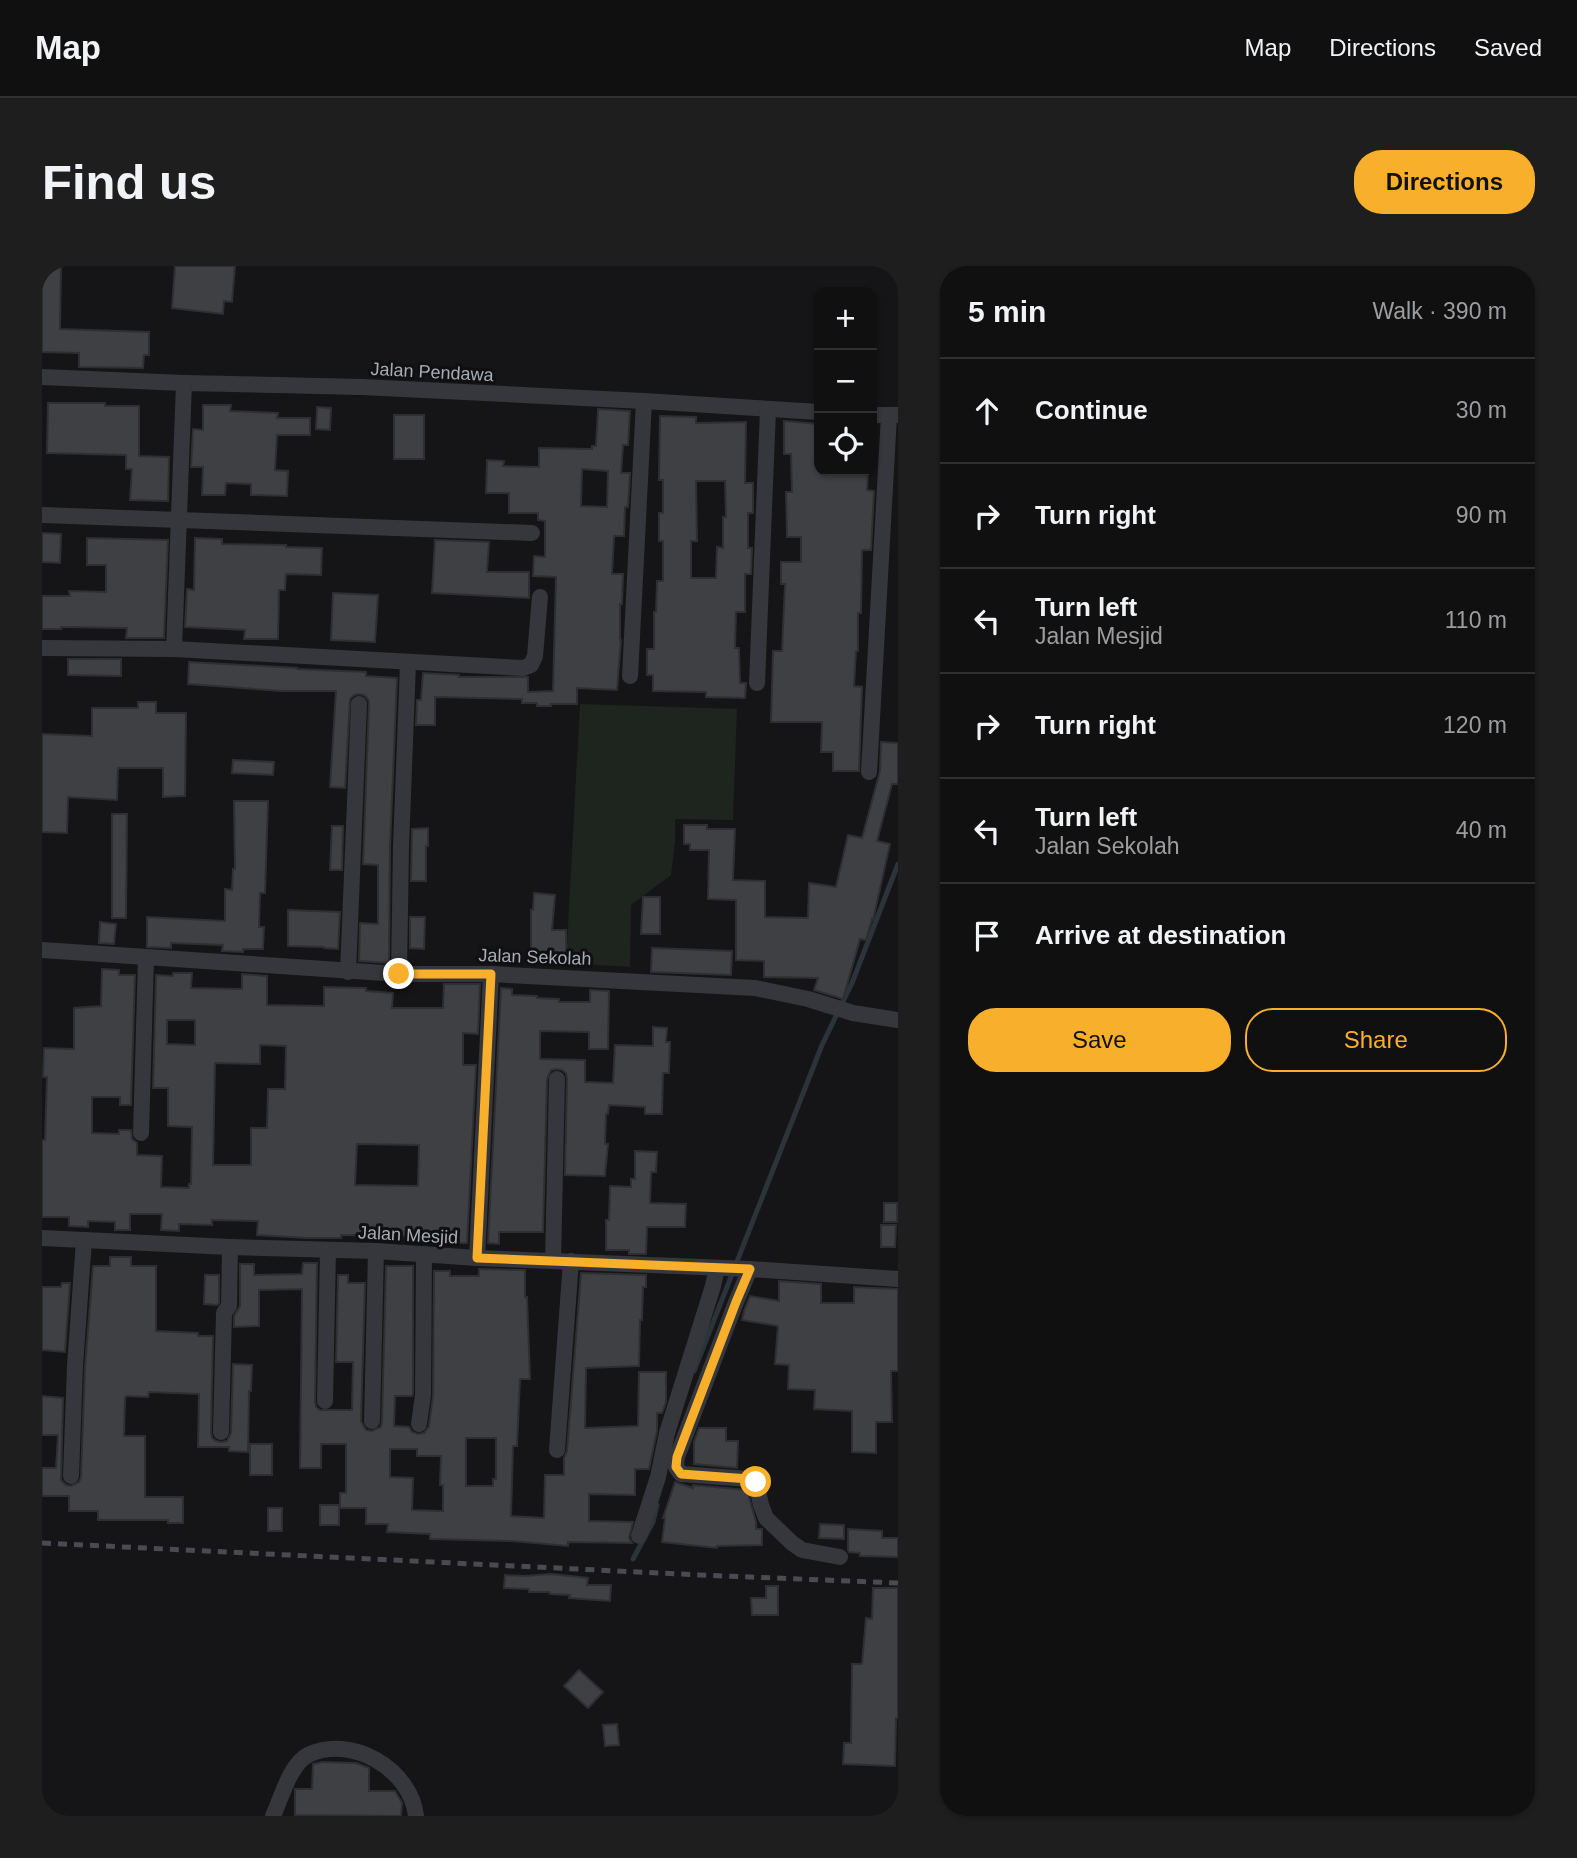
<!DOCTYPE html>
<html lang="en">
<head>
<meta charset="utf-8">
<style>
	body { margin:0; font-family:Helvetica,sans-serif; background:#1e1e1f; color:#f1f3f6 }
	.controls { position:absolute; right:21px; top:21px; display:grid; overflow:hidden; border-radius:14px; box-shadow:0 2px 5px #0004 }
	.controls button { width:63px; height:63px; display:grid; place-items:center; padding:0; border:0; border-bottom:2px solid #303031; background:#101011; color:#f1f3f6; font:35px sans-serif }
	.stop { position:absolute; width:21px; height:21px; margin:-16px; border:5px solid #f8af2c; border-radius:50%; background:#fff }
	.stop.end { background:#f8af2c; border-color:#fff; box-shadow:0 2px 7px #0008 }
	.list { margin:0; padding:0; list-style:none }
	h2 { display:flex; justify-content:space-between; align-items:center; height:91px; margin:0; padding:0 28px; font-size:30px }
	h2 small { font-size:23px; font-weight:400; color:#9c9d9f }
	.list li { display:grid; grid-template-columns:46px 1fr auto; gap:21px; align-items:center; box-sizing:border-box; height:105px; padding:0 28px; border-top:2px solid #303031 }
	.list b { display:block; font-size:26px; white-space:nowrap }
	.list p { margin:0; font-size:23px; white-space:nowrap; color:#9c9d9f }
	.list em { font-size:23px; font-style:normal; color:#9c9d9f }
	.actions { display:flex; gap:14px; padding:21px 28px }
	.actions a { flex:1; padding:16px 0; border:2px solid #f8af2c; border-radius:28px; text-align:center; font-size:24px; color:#f8af2c }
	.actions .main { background:#f8af2c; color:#111 }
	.icon { flex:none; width:38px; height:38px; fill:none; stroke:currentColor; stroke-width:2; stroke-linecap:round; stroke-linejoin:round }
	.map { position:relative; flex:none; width:856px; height:1550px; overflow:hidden; border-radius:28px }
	header { display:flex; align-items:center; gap:42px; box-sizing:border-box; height:98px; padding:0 35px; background:#101011; border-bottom:2px solid #303031 }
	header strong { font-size:33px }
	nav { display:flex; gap:38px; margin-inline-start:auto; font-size:24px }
	.intro { display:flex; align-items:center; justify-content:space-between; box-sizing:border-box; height:168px; padding:0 42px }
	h1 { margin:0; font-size:49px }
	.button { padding:18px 32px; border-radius:28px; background:#f8af2c; color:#111; font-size:24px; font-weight:700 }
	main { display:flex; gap:42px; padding:0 42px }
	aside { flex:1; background:#101011; border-radius:28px; box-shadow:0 2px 5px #0004 }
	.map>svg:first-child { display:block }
	.green { fill:#1d251e }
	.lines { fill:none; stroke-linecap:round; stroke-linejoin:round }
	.stream { stroke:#2b343b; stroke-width:5 }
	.building { fill:#3f4044; stroke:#2f2f33; stroke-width:2; fill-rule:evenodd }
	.minor { stroke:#36373c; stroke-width:16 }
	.rail { stroke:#494b51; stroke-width:5; stroke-dasharray:9 7; stroke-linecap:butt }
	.route { stroke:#f8af2c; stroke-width:9 }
	.labels { text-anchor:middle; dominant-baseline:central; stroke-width:6; stroke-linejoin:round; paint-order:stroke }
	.street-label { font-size:18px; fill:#a6acb7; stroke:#101012 }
</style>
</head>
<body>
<header>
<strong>Map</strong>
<nav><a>Map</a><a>Directions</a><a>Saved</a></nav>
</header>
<div class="intro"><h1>Find us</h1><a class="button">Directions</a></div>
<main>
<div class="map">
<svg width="856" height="1550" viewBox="0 0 856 1550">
	<rect width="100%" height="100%" fill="#151517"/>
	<path class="green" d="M538 438 695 443 691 554 633 553V576L629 609 589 639 588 701 524 697Z"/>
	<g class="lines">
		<g class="stream">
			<path d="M652 1105 780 779 810 717 856 598"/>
			<path d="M591 1293 611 1256 615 1239"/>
		</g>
	</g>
	<g class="building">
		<path d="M0 0H19L18 63 107 66V89H102L101 102 37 101V87L0 86Z"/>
		<path d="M133 0H193L190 36 182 35 181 48 130 42Z"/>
		<path d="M6 137H63V140H97V190L127 191 126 235 88 234 90 203H84V189L5 187Z"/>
		<path d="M161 139H189L188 145 236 147 235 152H268V169H235L233 204 246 205 245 230 209 229V218L184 217 183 229H160L161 201H149L151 163 161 164Z"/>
		<path d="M275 141 289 142 288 164 274 163Z"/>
		<path d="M556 143 588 145 586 179H581L579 207H588L586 241H583L582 270H572L570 308H581L580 338H578V374H579L575 424 535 422V438H509V440H495V437H480V433L393 431V459H374L375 434H379L381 407 417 409V411H486V426L511 425 514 311 491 310 492 290 503 291V255L496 254V247H467V227H444L445 194 462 195 461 200 497 201V182L550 183V180H554ZM540 203 566 205 565 241 539 240Z"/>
		<rect x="352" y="149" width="30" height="44"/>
		<path d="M618 150 654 151V157L704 156 703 217H711V247H706V282H710L709 308H703V346H694L693 382H697L698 417H704L703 432 664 431V426L611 425V409H605V383H612V346H614L615 315H621V275H617V247H621V214H617ZM654 215H683L684 251H681V282L675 281 674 312H649V275H655Z"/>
		<path d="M742 155 777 158V205H826L825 224 832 225 829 284H820L819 347H816V385H814L812 420 820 421 817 505H791V486H779L780 456H729L731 385H740L743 318H739V296H759V271H745L744 226H750L749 188H742Z"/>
		<path d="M0 267 19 268 18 297 0 296Z"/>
		<path d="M45 272 126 274 122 372H84L85 362 19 361V363H0V330H28L27 325 64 326V299H45Z"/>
		<path d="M153 272 180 273V278L244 279V281L280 282 279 309 244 308 243 324H237L236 373H202L203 364 143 361 145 323 152 324Z"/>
		<path d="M393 274 447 276 445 306H487V332L390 327Z"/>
		<path d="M291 327 336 329 333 376 289 374Z"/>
		<path d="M26 393H79V410L26 409Z"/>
		<path d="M147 396 255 402V403L324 406V410L355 412 348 581 347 697 317 695 318 657 336 658V599L321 598 327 438 326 433 322 429 317 428 312 429 308 433 303 522 288 521 294 425H240L146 418Z"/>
		<path d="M96 436H114V447H144L143 530 121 531V502H76L75 534 26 531 25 567 0 566V468L50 470V442H96Z"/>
		<path d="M839 476 856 477V518H850L835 575 848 578 831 654 830 653 824 674 818 673 801 733 772 724 776 712 722 711V695L694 694V634L666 633 667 584H648V578H642V559H665V563H693L691 614 723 615V651L766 652 767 617 794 621 806 569 820 572 838 505Z"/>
		<path d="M191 494 232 496 231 509 190 507Z"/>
		<path d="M192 535H226L223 627H218L217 661H222L221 683H201V686L180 685 181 679 129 677V682L105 681V651L183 655V623L190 624 191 603H193Z"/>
		<path d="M70 548H85L84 652H70Z"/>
		<path d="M290 560H301L300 604H288Z"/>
		<path d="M386 562V580H384V615H369L370 563Z"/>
		<path d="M492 627 513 629 510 664H524V695H511L512 689 489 688V644H491Z"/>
		<path d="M601 631H618V668H599Z"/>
		<path d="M246 644 298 646 296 683 282 682V681L246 680Z"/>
		<path d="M368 651H383L382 683 368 682Z"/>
		<path d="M58 656 74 658 72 678 57 677Z"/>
		<path d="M610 682 690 685 689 709 609 706Z"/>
		<path d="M60 703 77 704V709H93L89 839H78V831H50V867L77 868V864H89L90 873 95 877V889L120 890 119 921 147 922V918H149L150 861 126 860V822H111L114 709 131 710V707H150L149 722 200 723V708L225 710V739L282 740V721L324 722V725L351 727 350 742H401L402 718H438L436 768 421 767V799H434L425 977H417V974L363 973V970L299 969V972H265L215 969 216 955 170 954V959L137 958V965L119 964 120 948H88V964H73V956L46 955V961L27 960V951H0V874H3L5 811H1L2 782 32 783V742L59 740ZM125 754H153V779L125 778ZM218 779 244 780 243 823H226L225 862H209V899H171L173 797 218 798ZM315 878 377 879 376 920 313 919Z"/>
		<path d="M459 722 470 723V729L495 730V732L517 733V736H548V724L567 725 566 783H547V766L498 765V793L543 794V816L571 817 573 779 611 780V761L625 762 624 776H628L627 807H621L620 848H603V841L567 839 566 848H564L563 878H566L563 910 523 909 525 813 524 807 520 804 515 803 509 804 505 813 501 966H457V978L446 977Z"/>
		<path d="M593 885 615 886 614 906H609L608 937 644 938 643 961H605L604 988H587V984H564V954H567L568 920 589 921V913H593Z"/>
		<rect x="842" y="937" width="13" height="19"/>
		<path d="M839 959H854L853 981H839Z"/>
		<path d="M68 991H89V1000H114V1065L156 1067V1070H171L169 1166 170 1172 174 1175 179 1176 185 1175 189 1167 191 1098 210 1099 209 1125H207L206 1186 187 1185V1181H156L157 1128 107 1126 106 1131 84 1130 83 1132 82 1170H103V1231H141V1257H126V1254H56V1245H27V1230H0V1202H14L16 1169H0V1130L21 1132 19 1214 24 1219 29 1220 37 1216 39 1211 43 1101 51 1000H68Z"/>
		<path d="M261 997H275L273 1135 274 1141 278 1144H310L311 1096H294L296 1009H306V1017H323L319 1155 324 1164 330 1165 339 1161 340 1155 344 1000H371V1128L370 1130H353L352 1160 367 1161 370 1166 376 1168 382 1167 387 1160 391 1130 392 1005H408V1010H437V1003L483 1004V1031H485L488 1113H478L475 1180H471L469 1250 502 1252 503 1209H522V1192L525 1185 539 1007 604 1009V1021H601L600 1054H598L597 1100 544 1102 543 1162 596 1160 597 1106H624V1136L620 1147H615V1165L607 1203H593V1229L547 1228V1255L591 1256 587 1272 590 1277 526 1276V1280L470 1275 388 1273V1268L345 1266 346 1258H324V1242H298V1227H304V1178H279V1202H258L260 1023 217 1024V1060L192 1061V1050L198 1040V998H212V1009L260 1008ZM424 1172H454V1213H451V1220H424ZM348 1183H375V1190H399L398 1219H401V1245L370 1244 371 1212 348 1211Z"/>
		<path d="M163 1009H177V1037L175 1039 162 1038Z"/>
		<path d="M737 1015 779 1018V1037H812V1021L856 1023V1105H849L850 1156H834V1187L810 1186V1145L772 1143 773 1124 746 1123 747 1099 733 1098 736 1060 700 1054 702 1045 708 1030 737 1035Z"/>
		<path d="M20 1017H28L23 1086 0 1084V1021H19Z"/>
		<path d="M657 1162H684V1175H696L695 1202 652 1198V1176Z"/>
		<rect x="208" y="1178" width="22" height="31"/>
		<path d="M633 1216 651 1222V1219L705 1224 714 1256V1263H720V1279L675 1280V1282L620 1276 623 1252H621Z"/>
		<rect x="278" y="1239" width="19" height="20"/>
		<rect x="226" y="1242" width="14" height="23"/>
		<path d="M778 1258 802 1259V1273L777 1272Z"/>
		<path d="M806 1263 840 1265V1272H856V1291L818 1290V1287L807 1286 806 1284Z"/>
		<path d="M509 1308 546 1312 545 1319H569L568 1335 527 1332 528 1329 508 1328V1326H487V1323L462 1322 463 1309 483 1310Z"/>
		<path d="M724 1320H736V1349H710L709 1332H724Z"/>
		<path d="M831 1322H856V1452H854L853 1500 801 1498 802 1477H809L810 1398H820L824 1352 830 1353Z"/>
		<path d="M537 1404 561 1426 546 1442 522 1420Z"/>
		<path d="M575 1458 577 1479 563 1480 561 1459Z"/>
		<path d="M280 1496 314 1497 327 1502V1525H353L360 1537 359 1550 253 1549V1523H270L271 1498Z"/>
	</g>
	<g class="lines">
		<g class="minor">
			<path d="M0 111 142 117 320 121 602 135 777 146"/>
			<path d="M830 149H856"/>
			<path d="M0 249 490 267"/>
			<path d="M0 382 132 383 481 402 489 399 493 390 498 331"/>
			<path d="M132 383 142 117"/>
			<path d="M588 410 602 135"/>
			<path d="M715 417 726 143"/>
			<path d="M827 506 847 150"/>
			<path d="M0 684 357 708H449L713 722 766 733 811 747 856 754"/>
			<path d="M306 706 317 438"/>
			<path d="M357 708 359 581 366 397"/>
			<path d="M99 867 104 692"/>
			<path d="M0 972 188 981 334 985 435 992 708 1003 856 1013"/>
			<path d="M435 992 449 708"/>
			<path d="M511 995 515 813"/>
			<path d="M708 1003 694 1036 635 1191 634 1201 639 1208 707 1213 714 1216 719 1239 724 1252 750 1277 760 1284 798 1291"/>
			<path d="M283 1135 286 984"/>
			<path d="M330 1155 334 985"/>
			<path d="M377 1158 381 1129 382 988"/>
			<path d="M179 1166 182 1047 187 1040 188 981"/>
			<path d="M515 1184 529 995"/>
			<path d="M29 1210 33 1100 42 974"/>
			<path d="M597 1270 616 1211 625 1167 671 1020 675 1002"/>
			<path d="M231 1550C239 1533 248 1498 266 1489 309 1468 369 1503 374 1550"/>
		</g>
		<path class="rail" d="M0 1277 658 1309 856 1317"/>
	</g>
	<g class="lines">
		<path class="route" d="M357 708H449L435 992 708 1003 694 1036 635 1191 634 1201 639 1208 707 1213 714 1216"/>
	</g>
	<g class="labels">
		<g class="street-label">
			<text transform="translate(390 106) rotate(3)">Jalan Pendawa</text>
			<text transform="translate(493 691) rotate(2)">Jalan Sekolah</text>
			<text transform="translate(366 969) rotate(3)">Jalan Mesjid</text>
		</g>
	</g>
</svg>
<div class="controls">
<button>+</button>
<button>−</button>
<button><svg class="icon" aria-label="locate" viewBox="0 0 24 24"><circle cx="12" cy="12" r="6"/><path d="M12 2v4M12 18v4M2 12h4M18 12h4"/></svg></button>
</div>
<div class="stop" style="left:714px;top:1216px"></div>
<div class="stop end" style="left:357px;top:708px"></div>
</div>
<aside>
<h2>5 min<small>Walk · 390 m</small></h2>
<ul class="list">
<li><svg class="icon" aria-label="ahead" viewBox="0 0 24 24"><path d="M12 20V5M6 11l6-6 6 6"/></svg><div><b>Continue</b></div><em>30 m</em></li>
<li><svg class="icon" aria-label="right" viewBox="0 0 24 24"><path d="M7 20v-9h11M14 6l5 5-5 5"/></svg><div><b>Turn right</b></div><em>90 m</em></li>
<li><svg class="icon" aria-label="left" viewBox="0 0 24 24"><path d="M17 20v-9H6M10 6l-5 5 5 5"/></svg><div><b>Turn left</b><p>Jalan Mesjid</p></div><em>110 m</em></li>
<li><svg class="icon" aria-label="right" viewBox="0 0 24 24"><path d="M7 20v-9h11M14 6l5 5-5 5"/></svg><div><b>Turn right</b></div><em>120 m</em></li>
<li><svg class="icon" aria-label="left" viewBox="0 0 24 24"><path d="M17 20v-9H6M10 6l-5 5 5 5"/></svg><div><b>Turn left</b><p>Jalan Sekolah</p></div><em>40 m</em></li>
<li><svg class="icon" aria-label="arrive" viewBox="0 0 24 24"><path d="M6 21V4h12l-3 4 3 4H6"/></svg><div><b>Arrive at destination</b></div></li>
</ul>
<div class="actions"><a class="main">Save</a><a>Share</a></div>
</aside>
</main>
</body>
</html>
